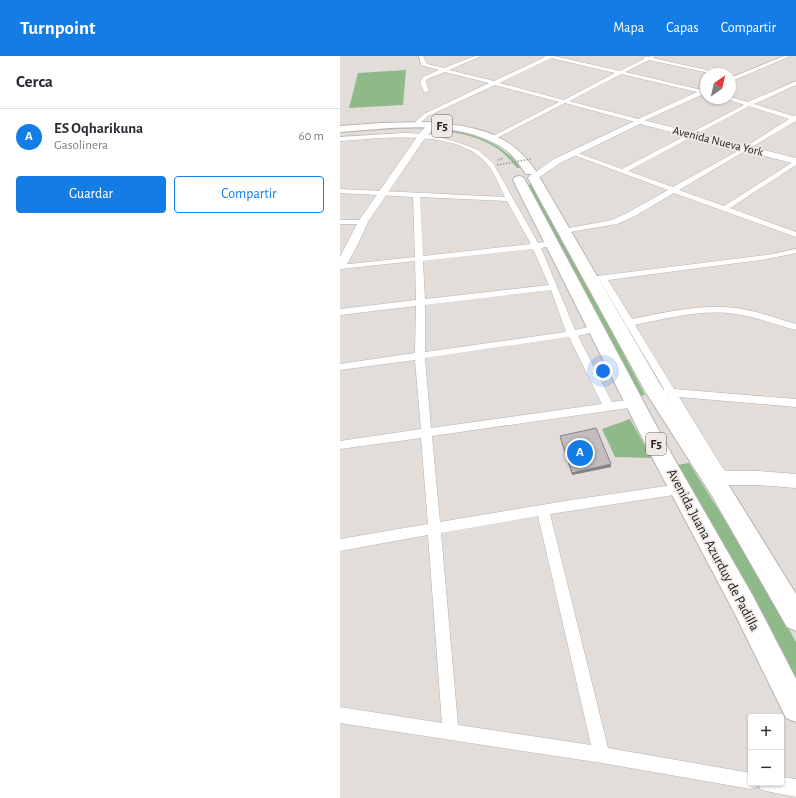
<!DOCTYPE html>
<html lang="es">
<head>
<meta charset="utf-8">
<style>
	body { margin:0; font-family:"Alegreya Sans",sans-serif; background:#f7f7f7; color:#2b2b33 }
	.controls { position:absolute; right:12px; bottom:12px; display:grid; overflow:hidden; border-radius:4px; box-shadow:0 1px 3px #0004 }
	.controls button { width:36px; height:36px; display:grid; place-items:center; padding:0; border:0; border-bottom:1px solid #e1e1e2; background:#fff; color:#2b2b33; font:20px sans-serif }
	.compass { position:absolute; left:360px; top:12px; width:36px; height:36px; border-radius:50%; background:#fff; box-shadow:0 1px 3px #0004; rotate:34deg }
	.you { position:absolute; left:263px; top:315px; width:14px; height:14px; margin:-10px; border:3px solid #fff; border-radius:50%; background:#1a73e8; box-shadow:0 0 0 6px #1a73e833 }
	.badge { display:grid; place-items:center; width:26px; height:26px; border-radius:50%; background:#147de5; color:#fff; font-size:13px; font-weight:700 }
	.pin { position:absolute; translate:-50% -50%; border:2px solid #fff; box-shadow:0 1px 4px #0006 }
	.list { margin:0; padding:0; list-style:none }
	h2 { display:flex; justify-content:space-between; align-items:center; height:52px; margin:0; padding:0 16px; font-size:17px }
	h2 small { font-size:13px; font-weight:400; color:#7c7c81 }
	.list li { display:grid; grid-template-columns:26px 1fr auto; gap:12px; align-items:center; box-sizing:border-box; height:56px; padding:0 16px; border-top:1px solid #e1e1e2 }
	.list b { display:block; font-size:15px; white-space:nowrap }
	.list p { margin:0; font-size:13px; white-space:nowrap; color:#7c7c81 }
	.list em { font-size:13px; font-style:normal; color:#7c7c81 }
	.actions { display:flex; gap:8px; padding:12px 16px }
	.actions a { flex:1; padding:9px 0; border:1px solid #147de5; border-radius:4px; text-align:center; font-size:14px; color:#147de5 }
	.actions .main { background:#147de5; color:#fff }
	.map { position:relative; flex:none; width:456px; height:742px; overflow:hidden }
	header { display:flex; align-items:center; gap:24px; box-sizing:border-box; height:56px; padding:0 20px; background:#147de5; color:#fff }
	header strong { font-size:19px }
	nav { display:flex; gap:22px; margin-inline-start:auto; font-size:14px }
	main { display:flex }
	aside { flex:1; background:#fff }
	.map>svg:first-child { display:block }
	.green { fill:#8eba89 }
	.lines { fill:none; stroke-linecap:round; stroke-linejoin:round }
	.street-casing { stroke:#b8b3af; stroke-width:1 }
	.secondary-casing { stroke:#b8b3af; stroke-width:1 }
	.highway-casing { stroke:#b8b3af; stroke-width:2 }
	.path { stroke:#9c9895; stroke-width:1.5; stroke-dasharray:1.5 1.5; stroke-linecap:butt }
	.street { fill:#fff; fill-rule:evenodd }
	.secondary { fill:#fff; fill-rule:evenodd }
	.highway { fill:#fff; fill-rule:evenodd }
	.path-bridge { stroke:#9c9895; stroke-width:1.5; stroke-dasharray:1.5 1.5; stroke-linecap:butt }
	.wall { fill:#a8a3a5 }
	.shaded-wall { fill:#888486 }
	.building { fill:#c3bdc0; stroke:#888486 }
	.labels { text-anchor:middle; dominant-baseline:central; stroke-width:3.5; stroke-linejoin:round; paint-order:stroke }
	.far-street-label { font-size:12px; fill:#252322; stroke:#efeae6 }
	.shield { fill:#efeae6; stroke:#625f5d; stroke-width:1 }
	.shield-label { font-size:13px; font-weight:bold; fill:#252322 }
	.street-label { font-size:14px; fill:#252322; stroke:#efeae6 }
</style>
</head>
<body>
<header>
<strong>Turnpoint</strong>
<nav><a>Mapa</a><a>Capas</a><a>Compartir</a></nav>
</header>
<main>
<aside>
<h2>Cerca<small></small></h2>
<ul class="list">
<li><span class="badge">A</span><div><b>ES Oqharikuna</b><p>Gasolinera</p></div><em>60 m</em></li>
</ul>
<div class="actions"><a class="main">Guardar</a><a>Compartir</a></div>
</aside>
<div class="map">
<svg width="456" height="742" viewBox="0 0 456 742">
	<rect width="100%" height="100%" fill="#e2ddd9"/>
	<g class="green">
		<path d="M66 14 63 49 9 52 18 17Z"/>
		<path d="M101 73C133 77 161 86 181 112H177C157 85 132 79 100 74Z"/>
		<path d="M192 128 258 249 305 339 300 340 188 129Z"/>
		<path d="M290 363 312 402 275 401 262 373Z"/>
		<path d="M349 407 412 507 456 586V631L337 409Z"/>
	</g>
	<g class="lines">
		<g class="street-casing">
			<g id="street">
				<path d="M79 0H83L87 8 104 12 135 0H141L109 14 154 25 205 1 204 0H214L280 15 304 3V1L315 0 313 2 384 18H374L309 4 285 16 362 34 366 32V37L299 67 225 47 151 85 148 83 149 82 219 46 155 29 88 60 77 70H73V68L84 58 149 27 105 16 87 23 86 26 89 35 84 36 80 26 83 21 99 14 81 9ZM211 2 275 17 224 44 159 27ZM281 18 357 36 298 63 229 45Z"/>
				<path d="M444 0H450L390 26V22Z"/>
				<path d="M456 25V29L414 48 453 60 456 59V65L339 134 384 150 456 104V109L390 152 456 176V181L334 137 295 160 277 168 224 177 220 175 224 173 272 164 289 156 328 134 231 98V96H235L282 113 404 49 385 42 390 41 408 46ZM409 50 449 63 405 91 333 131 288 115Z"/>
				<path d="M63 77 88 78 120 87 138 94 153 107 198 187 213 185 217 187 216 189 201 192 235 274 257 269 262 272 260 274 238 280 272 346 295 343 299 344 300 347 299 350 295 351 92 380 100 466 231 444 340 428 344 429 346 433 344 437 340 438 210 458 268 692 411 717V727H441V721L456 723V741L426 735 420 733 418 728 417 731 411 733 262 707 0 667V651L102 667 88 479 0 495V483L88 468 81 382 0 393V385L81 373 75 304 0 314V308L75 297 76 250 0 259V253L76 244 75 205 0 213V209L75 201 73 141 0 137V133L165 141C159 130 155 117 147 108 119 72 40 82 0 85V81ZM80 141 167 145 191 188 83 200ZM193 193 209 229 85 243 83 205ZM211 234 226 276 85 296V249ZM229 281 262 348 91 372 85 302ZM198 460 251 689 118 669 101 477Z"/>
				<path d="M0 164H23L27 166 23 168H0Z"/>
				<path d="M456 193V197L427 203 268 224 292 263C326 256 361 248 396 252 417 255 436 262 456 268V274C436 269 417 261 396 258 362 253 328 262 295 269L334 333 456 343V351L339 341 385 416 383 419 379 421 375 419 328 340 323 339 322 336 324 333 260 225H254L253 223 257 220 427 199Z"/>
			</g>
		</g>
		<g class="secondary-casing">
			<g id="secondary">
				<path d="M299 63 456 102V108L300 68 220 107 198 122 195 123 190 120 214 103Z"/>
				<path d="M89 67H92L96 69 85 82 28 166 18 188 6 210 4 212 0 213V201L18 166 79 78Z"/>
				<path d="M368 403 374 405 386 415H419L456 418V432L419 429H382C373 426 364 417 360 409L362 405Z"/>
			</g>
		</g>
		<g class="highway-casing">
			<g id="highway">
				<path d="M88 66C134 70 168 75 196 115L194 118H186C180 110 174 100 166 94 118 62 54 72 0 76V70L42 67Z"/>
				<path d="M194 118 198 119 200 122 321 330 388 428 456 538V575L447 571 372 440 305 335 188 122 190 119Z"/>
				<path d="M179 120 183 121 185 124 332 399 413 540 456 623V666L446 662 395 558 314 405 173 124 175 121Z"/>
			</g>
		</g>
		<path class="path" d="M158 104 164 102"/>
		<use href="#street" class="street"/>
		<use href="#secondary" class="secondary"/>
		<use href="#highway" class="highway"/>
		<path class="path-bridge" d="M157 109 191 103"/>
	</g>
	<path class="wall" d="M220 380 271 408V411L232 419 220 382Z"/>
	<path class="shaded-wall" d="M271 408V411L232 419V417Z"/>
	<path class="building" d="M256 372 271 408 232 417 220 380Z"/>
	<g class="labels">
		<g class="far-street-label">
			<text transform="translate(378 85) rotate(14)">Avenida Nueva York</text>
		</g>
		<g class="shield">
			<rect x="92" y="59" width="20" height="22" rx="3"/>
			<rect x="306" y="377" width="20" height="22" rx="3"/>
		</g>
		<g class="shield-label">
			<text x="102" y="70">F5</text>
			<text x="316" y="388">F5</text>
		</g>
		<g class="street-label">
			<text transform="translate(373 494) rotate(62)">Avenida Juana Azurduy de Padilla</text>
		</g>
	</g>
</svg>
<div class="controls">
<button>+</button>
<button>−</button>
</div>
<svg class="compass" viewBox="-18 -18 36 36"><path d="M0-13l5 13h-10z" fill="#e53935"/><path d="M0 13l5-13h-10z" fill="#7c7c81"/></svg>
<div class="you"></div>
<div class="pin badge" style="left:240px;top:397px">A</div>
</div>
</main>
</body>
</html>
